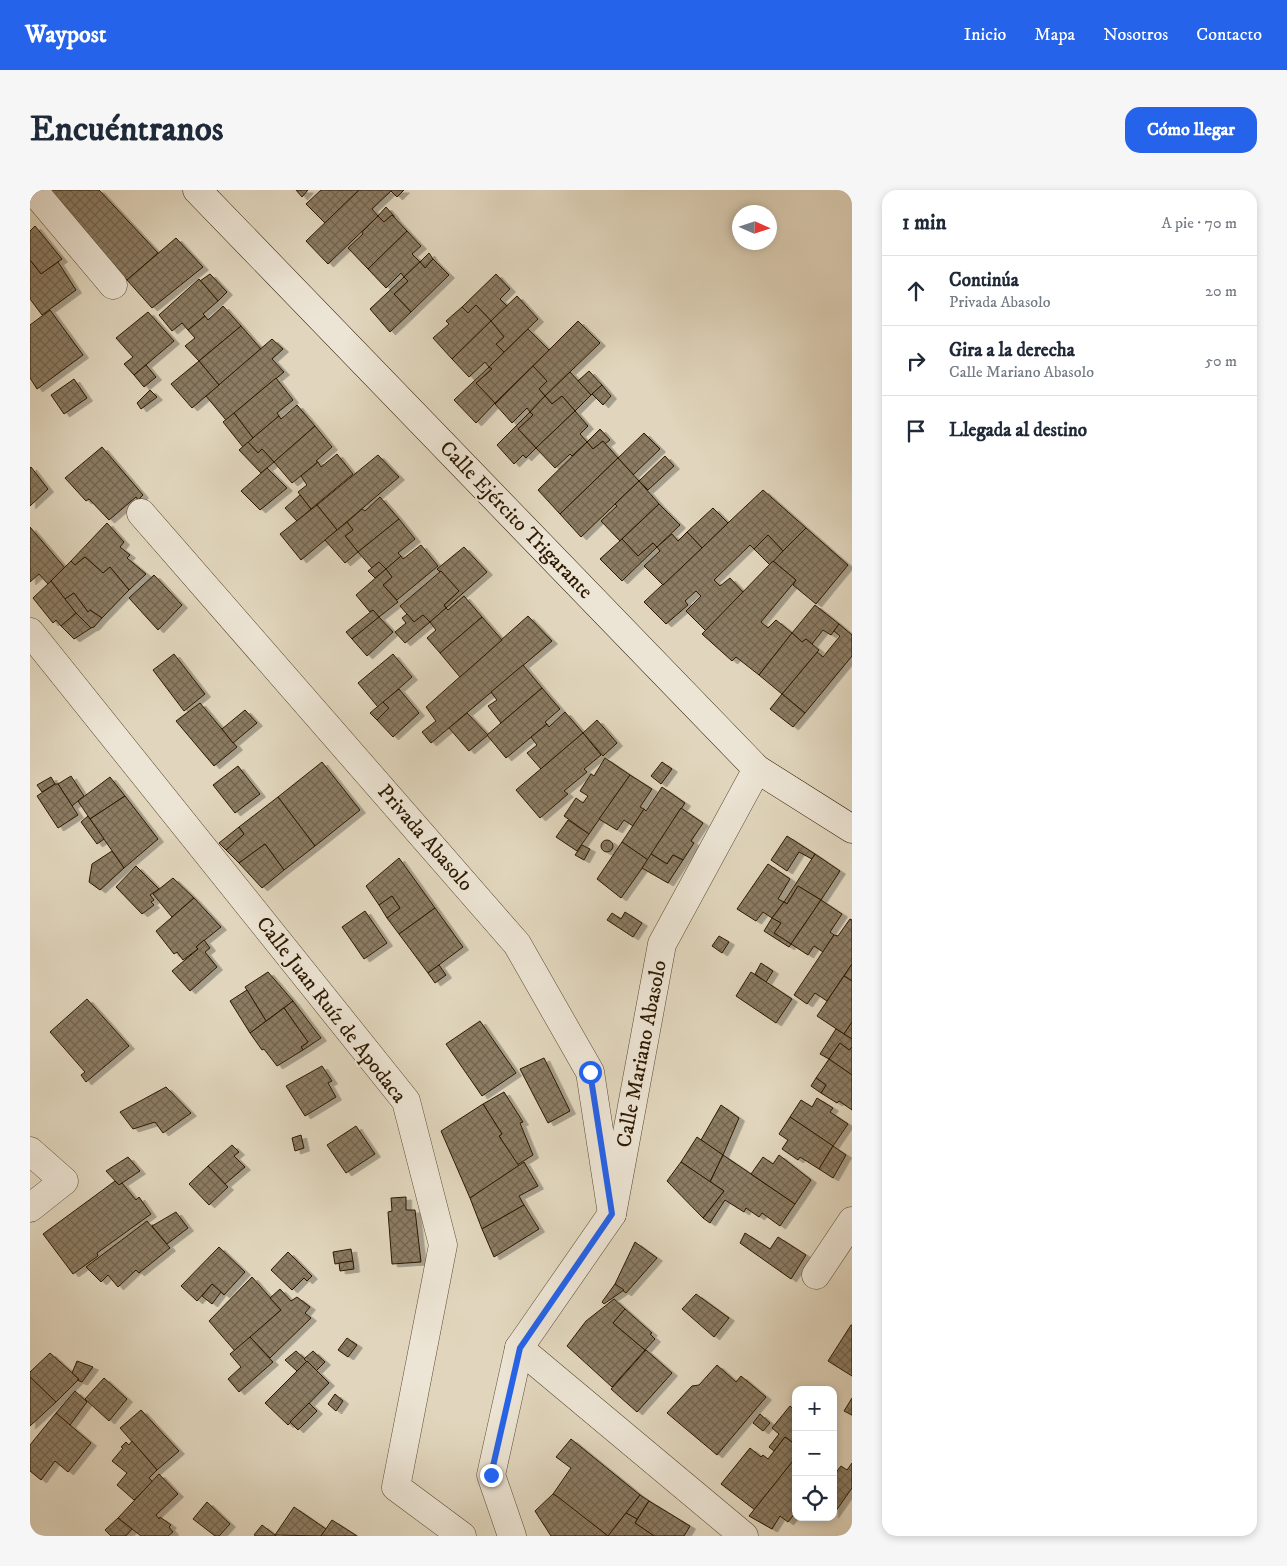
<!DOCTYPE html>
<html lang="es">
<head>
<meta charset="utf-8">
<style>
	body { margin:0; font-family:"IM FELL DW Pica",serif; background:#f6f6f7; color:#1f2937 }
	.controls { position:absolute; right:15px; bottom:15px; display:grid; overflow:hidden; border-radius:10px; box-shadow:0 2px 8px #0003 }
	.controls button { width:45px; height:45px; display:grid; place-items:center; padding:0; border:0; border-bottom:1px solid #e0e1e3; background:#fff; color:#1f2937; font:25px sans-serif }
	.compass { position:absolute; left:702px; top:15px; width:45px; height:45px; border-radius:50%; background:#fff; box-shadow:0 2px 8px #0003; rotate:93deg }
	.stop { position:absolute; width:15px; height:15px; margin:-11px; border:4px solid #2563eb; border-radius:50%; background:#fff }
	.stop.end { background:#2563eb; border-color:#fff; box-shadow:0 1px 5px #0008 }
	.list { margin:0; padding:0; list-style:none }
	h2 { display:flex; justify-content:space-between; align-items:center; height:65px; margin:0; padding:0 20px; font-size:21px }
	h2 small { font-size:16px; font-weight:400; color:#747a83 }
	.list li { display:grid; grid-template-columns:32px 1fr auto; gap:15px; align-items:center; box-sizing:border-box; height:70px; padding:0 20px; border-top:1px solid #e0e1e3 }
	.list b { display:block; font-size:19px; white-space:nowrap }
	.list p { margin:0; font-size:16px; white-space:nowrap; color:#747a83 }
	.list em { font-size:16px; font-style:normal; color:#747a83 }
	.icon { flex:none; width:28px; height:28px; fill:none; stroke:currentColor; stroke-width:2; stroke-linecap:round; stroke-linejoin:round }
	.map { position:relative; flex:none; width:822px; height:1346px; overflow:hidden; border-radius:15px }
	header { display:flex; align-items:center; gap:30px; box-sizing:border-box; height:70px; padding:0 25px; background:#2563eb; color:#fff }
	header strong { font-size:24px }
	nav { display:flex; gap:28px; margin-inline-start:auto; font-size:18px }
	.intro { display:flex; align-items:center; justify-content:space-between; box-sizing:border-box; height:120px; padding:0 30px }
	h1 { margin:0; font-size:35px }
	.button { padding:12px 22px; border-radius:15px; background:#2563eb; color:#fff; font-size:18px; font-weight:700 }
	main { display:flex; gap:30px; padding:0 30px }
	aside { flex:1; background:#fff; border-radius:15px; box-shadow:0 2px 8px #0003 }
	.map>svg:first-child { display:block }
	.building { fill:url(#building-cross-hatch); stroke:#2d1901; filter:url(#shadow) }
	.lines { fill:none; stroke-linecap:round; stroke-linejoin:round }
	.street-casing { stroke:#5a4830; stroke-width:29 }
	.secondary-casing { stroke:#2d1901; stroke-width:29 }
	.street { stroke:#ece4d4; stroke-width:28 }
	.secondary { stroke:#ece4d4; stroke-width:28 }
	.route { stroke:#2563eb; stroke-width:6 }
	.labels { text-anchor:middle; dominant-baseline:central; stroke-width:4; stroke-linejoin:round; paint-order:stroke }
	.street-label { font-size:21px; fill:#2d1901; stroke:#ece4d4 }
</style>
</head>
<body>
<header>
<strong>Waypost</strong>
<nav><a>Inicio</a><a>Mapa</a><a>Nosotros</a><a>Contacto</a></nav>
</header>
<div class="intro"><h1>Encuéntranos</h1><a class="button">Cómo llegar</a></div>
<main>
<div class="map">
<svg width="822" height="1346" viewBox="0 0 822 1346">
	<defs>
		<pattern id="building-cross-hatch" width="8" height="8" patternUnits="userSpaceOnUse" patternTransform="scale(1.25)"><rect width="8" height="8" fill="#8b7b63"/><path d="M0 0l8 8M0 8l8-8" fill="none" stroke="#72644f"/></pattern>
		<filter id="shadow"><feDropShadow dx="5.5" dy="3" stdDeviation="0" flood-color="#0004"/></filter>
	</defs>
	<rect width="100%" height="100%" fill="#e1d6bd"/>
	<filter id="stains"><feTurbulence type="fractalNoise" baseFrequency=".004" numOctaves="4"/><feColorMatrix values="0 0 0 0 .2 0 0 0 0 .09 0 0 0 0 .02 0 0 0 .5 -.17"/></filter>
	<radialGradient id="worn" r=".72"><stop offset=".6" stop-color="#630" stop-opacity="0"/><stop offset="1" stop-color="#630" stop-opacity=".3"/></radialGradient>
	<g class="building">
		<path d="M20 0H69L128 63 97 90Z"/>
		<path d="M266 0H278L272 7Z"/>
		<path d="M291 0H329L295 33 276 14Z"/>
		<path d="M329 0H374L367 7 361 1 342 19 348 26 298 74 276 51Z"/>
		<path d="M356 17 364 26V27L362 25 354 32 348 26Z"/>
		<path d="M362 25 377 41 338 79 318 58 333 44 332 42 348 26 354 32Z"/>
		<path d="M5 36 32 69 11 84 0 70V41Z"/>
		<path d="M377 41 391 56 382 64 390 72 374 87 371 83 356 98 338 79Z"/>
		<path d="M146 48 173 77 122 118 97 90Z"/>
		<path d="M399 63 403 69 395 78 390 72Z"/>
		<path d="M403 69 419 85 381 122 364 104 378 91 374 87 390 72 395 78Z"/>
		<path d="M0 70 11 84 28 72 46 100 12 125 0 109Z"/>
		<path d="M180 84 197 102 188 111 170 91Z"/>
		<path d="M466 84 480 99 470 109 477 116 461 131 446 115 438 123 432 117Z"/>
		<path d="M374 87 378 91 364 104 381 122 360 142 340 119Z"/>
		<path d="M169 89 188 111 173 124 175 126 158 140 152 133 142 141 129 125Z"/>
		<path d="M487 106 508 129 474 162 466 154 474 147 461 131Z"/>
		<path d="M446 115 461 131 422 169 403 148 419 134 416 131 432 117 438 123Z"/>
		<path d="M193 116 211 136 169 171 155 156 165 148 158 140 175 126 178 130Z"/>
		<path d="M20 120 53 165 7 199 0 188V135Z"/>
		<path d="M118 122 144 151 104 185 94 174 103 167 86 148Z"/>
		<path d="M461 131 474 147 466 154 474 162 459 177 455 172 439 187 422 169Z"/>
		<path d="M548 131 570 153 515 206 509 199 517 191 503 176Z"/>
		<path d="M211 136 231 159 189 195 169 171Z"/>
		<path d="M498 139 519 160 465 213 446 193 462 179 459 177Z"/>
		<path d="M242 149 253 159 242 169 254 182 196 230 176 206Z"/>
		<path d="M169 171 189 195 162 218 141 194Z"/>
		<path d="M116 175 126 187 114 197 104 185Z"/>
		<path d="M503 176 517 191 509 199 515 206 500 222 497 218 482 233 465 214Z"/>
		<path d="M459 177 462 179 446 193 465 213 446 233 424 210Z"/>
		<path d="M559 181 572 195 561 205 548 191Z"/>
		<path d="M540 182 561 205 545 221 532 206 522 214 515 206Z"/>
		<path d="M246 188 263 210 247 223 249 226 223 248 204 223Z"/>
		<path d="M44 189 57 208 34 224 21 205Z"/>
		<path d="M572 195 581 206 573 215 562 204Z"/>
		<path d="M120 200 127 207 111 219 107 213Z"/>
		<path d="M515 206 522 214 532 206 545 221 506 258 488 239 503 225 500 222Z"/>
		<path d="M267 215 285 236 244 272 232 259 228 263 218 252 249 226 251 229Z"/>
		<path d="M545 221 558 236 550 244 557 252 542 266 540 264 525 278 506 258Z"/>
		<path d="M500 222 503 225 488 239 506 258 496 268 493 265 484 274 467 255Z"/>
		<path d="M204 223 223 248 213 257 193 232Z"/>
		<path d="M285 236 302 257 286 271 288 272 262 293 244 272Z"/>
		<path d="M570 239 580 250 575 254 573 251 563 259 557 252Z"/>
		<path d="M614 243 630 259 603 285 588 268Z"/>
		<path d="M573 251 588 268 530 324 508 300 557 252 563 259Z"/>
		<path d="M218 252 228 263 232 259 244 272 231 283 209 260Z"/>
		<path d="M72 257 113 305 108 310 106 307 79 330 59 309 56 311 35 288Z"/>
		<path d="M307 264 323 284 281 319 268 302 277 295 271 286 288 272 291 277Z"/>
		<path d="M348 265 369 287 307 340 287 315Z"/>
		<path d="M635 266 644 276 618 300 609 291Z"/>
		<path d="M588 268 609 291 551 347 530 324Z"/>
		<path d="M1 277 18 299 0 316V278Z"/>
		<path d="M237 278 257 298 230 320 211 301Z"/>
		<path d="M609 291 629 314 590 351 571 331 587 316 585 314Z"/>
		<path d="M733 300 776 338 753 361 738 345 724 359 720 355 684 390 690 396 700 388 713 402 676 441 656 421 671 406 666 401 655 411 658 415 636 434 614 412Z"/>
		<path d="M270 305 281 319 267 331 255 318Z"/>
		<path d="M350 307 369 329 328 362 315 346 323 340 317 332 332 319 335 321Z"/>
		<path d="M629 314 650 335 627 357 623 353 608 366 592 349Z"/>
		<path d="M287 315 307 340 271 370 250 344Z"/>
		<path d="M683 318 698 333 672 358 657 342Z"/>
		<path d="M369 329 385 349 368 363 371 366 356 379 349 372 342 378 328 362Z"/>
		<path d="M317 332 323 340 315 346 328 362 315 373 295 350Z"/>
		<path d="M77 333 94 352 90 357 100 365 97 368 116 384 99 400 80 377 73 383 55 367 45 375 41 371Z"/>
		<path d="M0 337 35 378 18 394 9 384 0 392Z"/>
		<path d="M776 338 818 375 786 414 763 395 766 390 743 371Z"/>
		<path d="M657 342 672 358 633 395 614 376 630 361 627 357 642 344 648 351Z"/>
		<path d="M738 345 753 361 740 375 724 359Z"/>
		<path d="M592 349 608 366 623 353 627 357 592 391 570 369Z"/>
		<path d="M391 355 408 376 367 410 353 395 362 387 356 379 371 366 373 369Z"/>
		<path d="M434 357 457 382 416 418 414 415 429 401 407 379Z"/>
		<path d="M55 367 73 383 80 377 99 400 72 428 60 420 58 422 44 403 35 409 21 391 41 371 45 375Z"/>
		<path d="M743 371 766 390 731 432 738 438 746 430 762 443 729 485 706 467 702 471 672 444Z"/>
		<path d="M349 372 356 379 345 388 338 381Z"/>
		<path d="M356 379 362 387 353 395 368 412 349 427 343 420 340 422 326 405Z"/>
		<path d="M411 381 429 401 414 415 416 418 400 432 393 425 384 432 370 416Z"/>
		<path d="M124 385 152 415 128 440 99 408Z"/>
		<path d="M21 391 46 423 31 436 26 430 23 433 3 408Z"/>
		<path d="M44 403 58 422 60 420 72 428 64 437 61 438 46 423 35 409Z"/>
		<path d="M434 406 452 427 410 463 397 448 406 440 400 432 416 418 418 420Z"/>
		<path d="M785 415 809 434 801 445 793 440 782 454 776 449 772 452 762 443Z"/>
		<path d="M343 420 349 427 322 449 316 442Z"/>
		<path d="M46 423 61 438 44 449 31 436Z"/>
		<path d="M377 424 384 432 393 425 400 432 375 453 365 442 376 433 372 428Z"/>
		<path d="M498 426 522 451 401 553 392 542 406 531 396 517Z"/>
		<path d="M349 427 363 442 337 466 322 449Z"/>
		<path d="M452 427 472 450 430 487 410 463Z"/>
		<path d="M809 434 822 445V466L775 523 752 504 787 462 793 467 810 446 804 441Z"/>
		<path d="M762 443 772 452 776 449 789 460 752 504 729 485Z"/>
		<path d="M144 464 175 504 154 521 123 480Z"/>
		<path d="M363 464 382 487 348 517 328 493Z"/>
		<path d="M493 475 512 498 471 533 458 516 467 510 461 502Z"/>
		<path d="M512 498 530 519 515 532 517 534 476 568 457 545Z"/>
		<path d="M369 499 389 523 363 547 347 530 359 518 353 512Z"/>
		<path d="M752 504 775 523 763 537 740 519Z"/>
		<path d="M353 512 359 518 347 530 340 523Z"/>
		<path d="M170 513 207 557 184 576 146 531Z"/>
		<path d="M215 520 227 533 203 553 192 539Z"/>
		<path d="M535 522 553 543 511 579 497 563 507 555 501 547 517 534 519 537Z"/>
		<path d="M437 523 458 545 439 561 419 538Z"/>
		<path d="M567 530 587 553 573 566 553 543Z"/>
		<path d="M553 543 571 565 554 579 557 582 534 601 538 604 510 628 486 600Z"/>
		<path d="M575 568 600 585 559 644 534 626 546 608 553 613 558 606 550 601 561 584 564 586Z"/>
		<path d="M292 572 330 620 285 656 248 607Z"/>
		<path d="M632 572 642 579 631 594 621 586Z"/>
		<path d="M208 576 230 604 205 623 183 595Z"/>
		<path d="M600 585 622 599 610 617 614 619 603 636 594 630 587 640 569 629Z"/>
		<path d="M41 586 54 606 42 616 28 594Z"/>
		<path d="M21 587 25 594 12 602 7 595Z"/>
		<path d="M80 587 95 606 60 629 48 611Z"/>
		<path d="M25 594H28L48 625 28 638 7 606Z"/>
		<path d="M632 597 655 613 618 670 592 652 614 619 616 621Z"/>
		<path d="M95 606 128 649 94 678 60 629Z"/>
		<path d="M248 607 285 656 254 680 235 654 209 673 196 660 214 644 209 637Z"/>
		<path d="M651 618 673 633 661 651 664 653 653 670 643 665 637 674 621 664Z"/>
		<path d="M58 626 74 649 67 654 51 632Z"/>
		<path d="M538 630 559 644 547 661 526 647Z"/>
		<path d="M209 637 214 644 196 660 189 653Z"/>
		<path d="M757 646 785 664 782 669 769 662 757 681 741 670Z"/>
		<circle cx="577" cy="656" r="6"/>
		<path d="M592 652 618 670 591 708 567 689Z"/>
		<path d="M235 654 254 680 232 698 209 673Z"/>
		<path d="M552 655 560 659 554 670 545 665Z"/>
		<path d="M82 661 94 678 70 700 59 692 62 674Z"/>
		<path d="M621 664 637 674 643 665 653 670 638 693 612 678Z"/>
		<path d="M785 664 810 681 791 710 768 696 757 714 754 712Z"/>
		<path d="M369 668 405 718 369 744 357 728 370 718 362 706 349 715 336 696Z"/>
		<path d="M738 674 760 689 748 709 754 712 742 728 733 722 726 731 707 719Z"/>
		<path d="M106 676 129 699 120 705 124 710 121 712 124 715 112 724 86 697Z"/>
		<path d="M143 688 164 708 142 727 123 704Z"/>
		<path d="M768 696 791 710 761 754 744 743 751 733 742 728 754 712 757 714Z"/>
		<path d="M362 706 370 718 357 728 349 715Z"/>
		<path d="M164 708 191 737 166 757 168 759 153 770 147 762 144 764 126 741Z"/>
		<path d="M791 710 812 724 800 742 804 745 793 762 784 756 778 765 761 754Z"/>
		<path d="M405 718 433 757 398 783 369 744Z"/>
		<path d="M335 721 357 753 334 769 312 737Z"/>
		<path d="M595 722 612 733 603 747 577 730 582 723 591 729Z"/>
		<path d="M742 728 751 733 744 743 761 754 759 757 734 741Z"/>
		<path d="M820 729 822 730V774L797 811 785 803 777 814 764 805 804 745 808 746Z"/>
		<path d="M689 746 699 752 692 763 682 756Z"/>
		<path d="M174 750 180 758 175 762 187 777 160 801 142 781 168 759 166 757Z"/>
		<path d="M731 773 743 781 736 792 725 784Z"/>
		<path d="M822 774V791L814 786Z"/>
		<path d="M409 775 416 785 405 793 398 783Z"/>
		<path d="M238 782 263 811 236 831 215 797Z"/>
		<path d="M721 782 762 809 746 833 706 806Z"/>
		<path d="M814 786 822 791V832L814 844 787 826Z"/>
		<path d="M217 800 236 831 220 843 200 811Z"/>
		<path d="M57 809 99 856 56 892 51 885 55 882 20 842Z"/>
		<path d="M263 811 291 848 273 860 271 857 278 852 254 818Z"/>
		<path d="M254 818 278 852 271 857 273 860 247 876 234 859 232 860 220 843Z"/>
		<path d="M450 831 486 883 452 906 416 854Z"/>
		<path d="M822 832V849L814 844Z"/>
		<path d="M806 839 822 849V857L819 860 810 853 799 869 790 864Z"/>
		<path d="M810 853 819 860 822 857V885L799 869Z"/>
		<path d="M514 868 540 921 518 933 490 879Z"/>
		<path d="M799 869 822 885V920L809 911 807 913 791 903 796 895 786 888Z"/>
		<path d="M292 876 302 891 298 893 306 907 275 926 256 896Z"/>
		<path d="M786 888 796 895 791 903 781 896Z"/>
		<path d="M136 897 161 923 133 943 125 932 103 939 90 922Z"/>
		<path d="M474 902 493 932 490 933 503 965 487 975 469 946 472 944 453 914Z"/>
		<path d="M787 908 803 918 800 922 818 934 803 956 760 927 771 910 782 917Z"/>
		<path d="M453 914 472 944 469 946 489 976 440 1008 411 941Z"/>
		<path d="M691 915 709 928 693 965 671 950Z"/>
		<path d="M760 927 803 956 789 979 770 967 768 970 752 959 758 950 749 944Z"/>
		<path d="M326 936 345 964 316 983 297 955Z"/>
		<path d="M271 945 274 958 265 961 262 948Z"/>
		<path d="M667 947 693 965 680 992 651 972Z"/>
		<path d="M202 955 209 962 204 966 215 977 195 994 178 976Z"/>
		<path d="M803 956 816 965 803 988 789 979Z"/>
		<path d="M693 965 765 1014 750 1036 732 1023 729 1027 716 1018 714 1022 695 1010 680 1033 673 1028 694 1001 680 992Z"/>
		<path d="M749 965 781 990 765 1014 721 984 733 967 743 974Z"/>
		<path d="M98 967 110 981 89 995 76 981Z"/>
		<path d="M494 972 508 996 489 1006 494 1015 452 1039 440 1008Z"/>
		<path d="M651 972 694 1001 673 1028 637 991Z"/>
		<path d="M178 976 198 997 179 1015 159 994Z"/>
		<path d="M85 991 89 995 92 993 106 1010 109 1007 121 1024 67 1063 68 1066 43 1084 13 1044Z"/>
		<path d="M376 1007V1020H385L391 1072 362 1074 358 1022 362 1021 361 1008Z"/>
		<path d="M494 1015 509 1039 464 1067 452 1039Z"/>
		<path d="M146 1022 158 1038 137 1054 122 1036Z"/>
		<path d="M117 1031 140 1058 109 1083 106 1080 88 1097 78 1085 71 1092 56 1077Z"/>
		<path d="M715 1043 740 1059 748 1047 776 1065 761 1089 710 1053Z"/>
		<path d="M605 1052 627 1068 596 1103 585 1094Z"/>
		<path d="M189 1057 215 1082 194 1105 182 1094 167 1111 151 1096Z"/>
		<path d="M321 1059 323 1071 305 1074 303 1062Z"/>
		<path d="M258 1062 282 1086 277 1091 274 1088 262 1100 241 1080Z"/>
		<path d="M323 1071 324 1079 310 1081 309 1073Z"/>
		<path d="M222 1087 251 1120 205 1161 179 1131Z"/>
		<path d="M182 1094 191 1102 182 1114 172 1106Z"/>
		<path d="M585 1094 594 1100 574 1114 572 1112Z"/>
		<path d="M250 1099 261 1111 267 1107 280 1117 275 1123 281 1128 240 1168 220 1147 251 1120 240 1108Z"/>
		<path d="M666 1104 699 1128 684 1147 652 1119Z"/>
		<path d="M584 1109 595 1119 583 1133 615 1160 582 1197 537 1156 556 1131Z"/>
		<path d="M595 1119 622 1143 620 1144 625 1149 615 1160 583 1133Z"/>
		<path d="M821 1135H822V1186L798 1171Z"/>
		<path d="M220 1147 243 1172 209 1202 198 1189 211 1177 200 1164Z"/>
		<path d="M317 1148 327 1155 318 1167 308 1160Z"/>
		<path d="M616 1160 642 1183 607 1222 581 1199Z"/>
		<path d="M266 1161 277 1171 267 1181 255 1170Z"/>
		<path d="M283 1161 295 1172 286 1181 274 1169Z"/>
		<path d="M20 1163 49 1189 26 1212 0 1187V1182Z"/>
		<path d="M47 1171 63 1177 52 1192 47 1190 49 1189 42 1183Z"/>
		<path d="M277 1171 299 1193 258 1235 235 1213Z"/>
		<path d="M687 1175 706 1192 711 1186 736 1207 687 1265 637 1223 662 1196 669 1195Z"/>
		<path d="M0 1187 26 1212 0 1236Z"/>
		<path d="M74 1188 97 1209 79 1231 55 1209Z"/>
		<path d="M45 1201 57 1212 40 1235 26 1223Z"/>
		<path d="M305 1204 313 1211 306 1221 298 1214Z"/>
		<path d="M822 1208V1225L814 1221Z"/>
		<path d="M279 1213 287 1221 268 1240 260 1232Z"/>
		<path d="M760 1216 766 1221V1255L755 1247 744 1261 739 1257 749 1244 742 1238Z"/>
		<path d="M111 1220 149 1261 127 1280 90 1238Z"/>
		<path d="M26 1223 61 1253 38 1282 25 1271 11 1290 0 1281V1255Z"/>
		<path d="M730 1224 740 1233 733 1241 723 1233Z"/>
		<path d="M755 1247 766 1255V1267L725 1320 691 1294 720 1258 731 1267 733 1265 738 1269Z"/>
		<path d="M541 1249 610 1305 578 1346 523 1304 541 1278 526 1267Z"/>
		<path d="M102 1251 127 1280 119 1288 123 1292 104 1310 87 1295 97 1283 82 1271 93 1258 91 1257 96 1252 99 1255Z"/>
		<path d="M766 1267V1322L758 1332 750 1326 742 1339 719 1326Z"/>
		<path d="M822 1273V1298L803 1325V1286L811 1276 817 1280Z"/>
		<path d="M129 1284 148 1304 126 1325 129 1329 130 1327 141 1335 139 1337 143 1342 138 1346H111L88 1328Z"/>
		<path d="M523 1304 528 1307 578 1346H521L505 1321Z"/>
		<path d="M610 1305 619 1311 607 1329 596 1323Z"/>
		<path d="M619 1311 660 1336 654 1346H624L605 1333Z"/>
		<path d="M177 1312 200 1334 189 1346H185L163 1329Z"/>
		<path d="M264 1317 296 1339 291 1346 245 1345Z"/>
		<path d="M596 1323 607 1329 605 1333 624 1346H578Z"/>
		<path d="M88 1328 102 1339 96 1346H81L75 1340Z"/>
		<path d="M302 1330 327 1346H291Z"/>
		<path d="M232 1335 245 1345 246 1346H226L224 1345Z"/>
	</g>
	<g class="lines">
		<g class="street-casing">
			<g id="street">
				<path d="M3 0 83 95"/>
				<path d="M111 323 487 754 560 882 582 1024"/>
				<path d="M0 442 376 911 413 1055 366 1297 432 1346"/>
				<path d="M0 961 34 991 0 1018"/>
				<path d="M786 1085 822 1031"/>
				<path d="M489 1158 714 1346"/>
				<path d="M482 1346 461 1285 489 1158 582 1024 632 754 727 579"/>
			</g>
		</g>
		<g class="secondary-casing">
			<path id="secondary" d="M167 0 727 579 822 639"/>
		</g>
		<use href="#street" class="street"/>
		<use href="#secondary" class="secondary"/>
	</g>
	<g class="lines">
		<path class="route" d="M461 1285 490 1158 582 1024 560 882"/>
	</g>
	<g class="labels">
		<g class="street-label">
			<text transform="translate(486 330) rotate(46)">Calle Ejército Trigarante</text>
			<text transform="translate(395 648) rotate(49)">Privada Abasolo</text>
			<text transform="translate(301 820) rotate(52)">Calle Juan Ruíz de Apodaca</text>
			<text transform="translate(612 864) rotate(-79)">Calle Mariano Abasolo</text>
		</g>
	</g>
	<rect width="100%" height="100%" filter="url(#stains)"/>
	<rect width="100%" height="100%" fill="url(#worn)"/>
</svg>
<div class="controls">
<button>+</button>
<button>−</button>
<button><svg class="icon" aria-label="locate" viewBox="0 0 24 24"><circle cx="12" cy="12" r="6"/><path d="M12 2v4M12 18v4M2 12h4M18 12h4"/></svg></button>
</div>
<svg class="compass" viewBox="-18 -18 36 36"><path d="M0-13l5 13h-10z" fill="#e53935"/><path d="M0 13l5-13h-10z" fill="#747a83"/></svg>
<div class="stop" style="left:560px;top:882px"></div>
<div class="stop end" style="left:461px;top:1285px"></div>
</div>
<aside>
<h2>1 min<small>A pie · 70 m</small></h2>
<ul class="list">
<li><svg class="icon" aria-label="ahead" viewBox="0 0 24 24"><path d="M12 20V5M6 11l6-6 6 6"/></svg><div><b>Continúa</b><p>Privada Abasolo</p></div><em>20 m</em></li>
<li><svg class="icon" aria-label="right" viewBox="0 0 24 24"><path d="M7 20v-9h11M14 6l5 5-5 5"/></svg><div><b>Gira a la derecha</b><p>Calle Mariano Abasolo</p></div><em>50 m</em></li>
<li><svg class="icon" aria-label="arrive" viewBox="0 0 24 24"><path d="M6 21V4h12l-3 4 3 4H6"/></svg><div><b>Llegada al destino</b></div></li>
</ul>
</aside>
</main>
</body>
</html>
